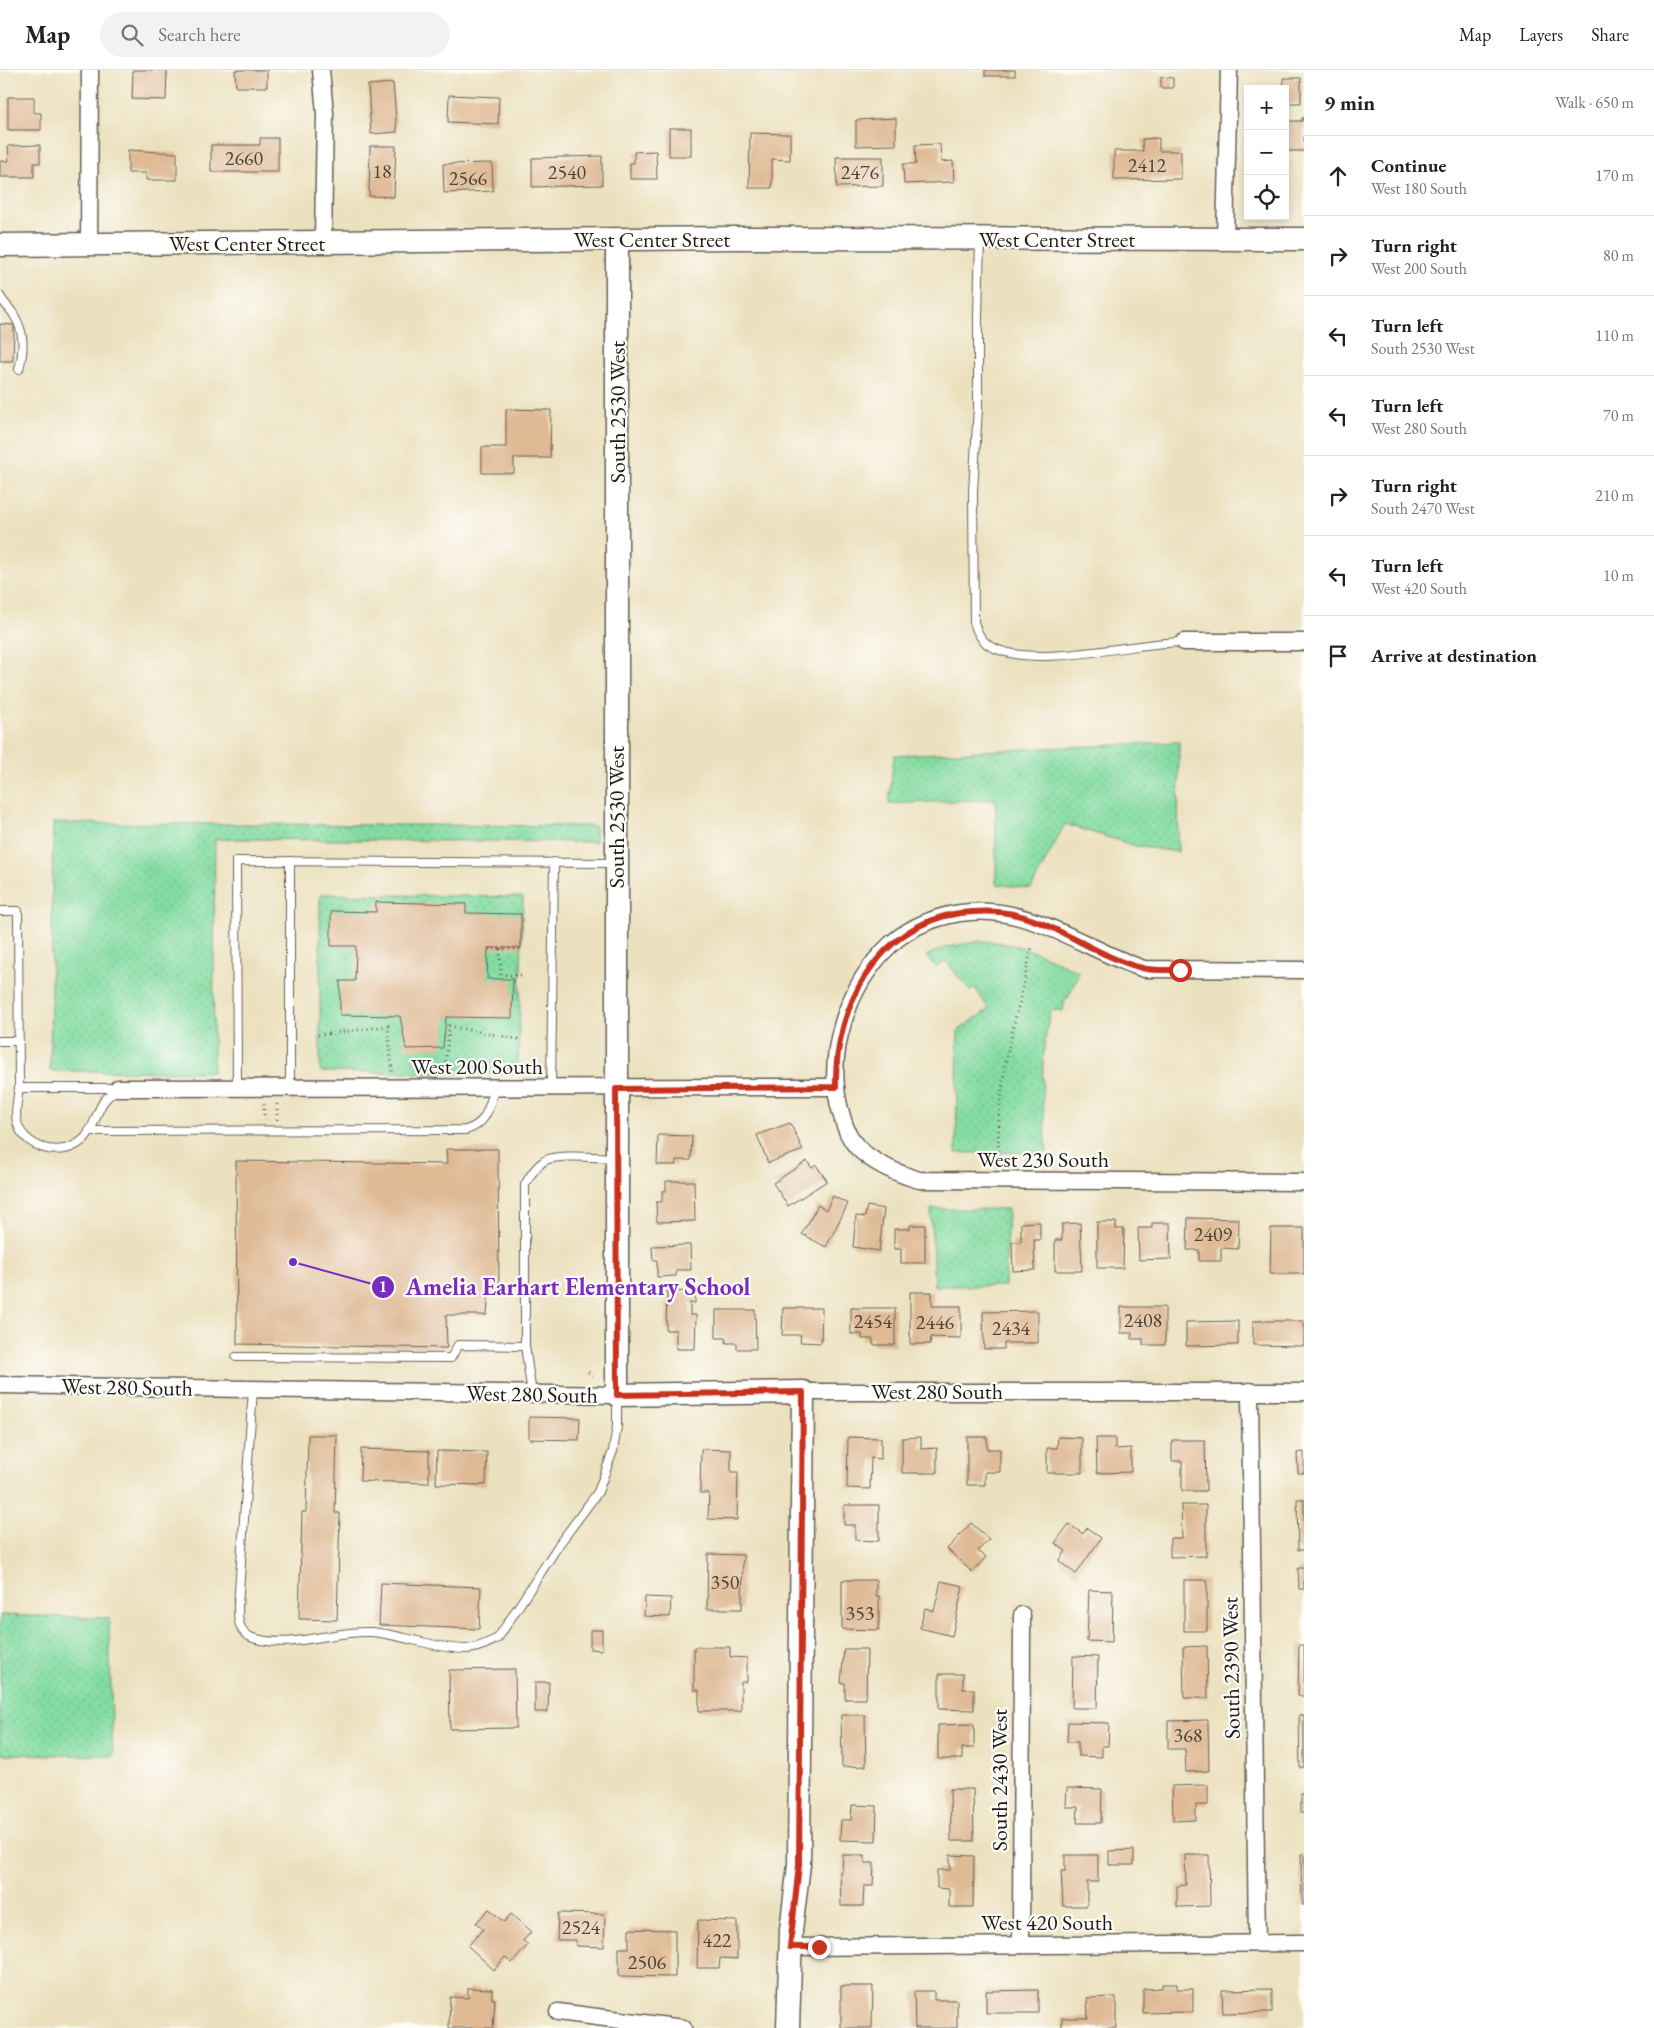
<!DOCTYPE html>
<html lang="en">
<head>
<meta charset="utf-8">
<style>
	body { margin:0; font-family:"EB Garamond",serif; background:#f2f2f2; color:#222 }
	.controls { position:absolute; right:15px; top:15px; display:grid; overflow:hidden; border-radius:0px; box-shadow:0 2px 8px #0003 }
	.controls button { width:45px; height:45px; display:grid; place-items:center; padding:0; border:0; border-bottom:1px solid #e0e0e0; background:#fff; color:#222; font:25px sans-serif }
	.stop { position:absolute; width:15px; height:15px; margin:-11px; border:4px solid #c8321e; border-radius:50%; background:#fff }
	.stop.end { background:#c8321e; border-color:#fff; box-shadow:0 1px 5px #0008 }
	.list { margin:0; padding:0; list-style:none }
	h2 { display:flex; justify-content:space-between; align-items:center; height:65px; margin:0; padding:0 20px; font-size:21px }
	h2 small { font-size:16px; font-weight:400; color:#767676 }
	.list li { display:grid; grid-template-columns:32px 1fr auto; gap:15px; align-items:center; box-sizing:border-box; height:80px; padding:0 20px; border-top:1px solid #e0e0e0 }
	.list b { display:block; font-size:19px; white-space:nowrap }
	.list p { margin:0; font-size:16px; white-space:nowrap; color:#767676 }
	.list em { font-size:16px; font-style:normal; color:#767676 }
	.icon { flex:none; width:28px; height:28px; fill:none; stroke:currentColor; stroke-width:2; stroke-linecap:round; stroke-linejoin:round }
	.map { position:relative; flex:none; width:1304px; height:1958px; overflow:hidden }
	header { display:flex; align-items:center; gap:30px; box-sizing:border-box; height:70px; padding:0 25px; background:#fff; border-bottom:1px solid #e0e0e0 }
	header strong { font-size:24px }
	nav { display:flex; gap:28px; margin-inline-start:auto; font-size:18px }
	.search { width:350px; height:45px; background:#f2f2f2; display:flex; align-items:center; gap:12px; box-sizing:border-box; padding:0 18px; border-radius:28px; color:#767676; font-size:19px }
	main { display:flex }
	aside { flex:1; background:#fff }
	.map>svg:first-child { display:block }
	.green { fill:url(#green-dots); stroke:#507c5e }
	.building { fill:#dfba95 }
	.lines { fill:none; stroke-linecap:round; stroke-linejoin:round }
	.lane-casing { stroke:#656155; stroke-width:10 }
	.street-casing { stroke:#656155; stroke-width:19 }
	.secondary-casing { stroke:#656155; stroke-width:25 }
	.path { stroke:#656155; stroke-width:3; stroke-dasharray:1 4; stroke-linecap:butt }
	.lane { stroke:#fff; stroke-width:8 }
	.street { stroke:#fff; stroke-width:16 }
	.secondary { stroke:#fff; stroke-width:22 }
	.route { stroke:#c8321e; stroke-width:6 }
	.labels { text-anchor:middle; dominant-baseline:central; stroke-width:4.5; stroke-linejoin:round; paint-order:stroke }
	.number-label { font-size:20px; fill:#4d443a }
	.street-label { font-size:22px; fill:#1c1c1c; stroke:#fdfcf7 }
	.leader { fill:none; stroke:#7b2cbf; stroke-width:2 }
	.callout-dot { fill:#7b2cbf; stroke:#fdfcf7; stroke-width:2 }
	.mark-label { font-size:15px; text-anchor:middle; font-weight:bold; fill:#fff }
	.callout-label { font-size:24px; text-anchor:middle; font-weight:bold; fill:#7b2cbf; stroke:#fdfcf7; stroke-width:4.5; stroke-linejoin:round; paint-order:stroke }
</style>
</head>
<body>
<header>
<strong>Map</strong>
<div class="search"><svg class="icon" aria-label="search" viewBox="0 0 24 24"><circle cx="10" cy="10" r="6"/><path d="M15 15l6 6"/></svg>Search here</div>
<nav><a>Map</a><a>Layers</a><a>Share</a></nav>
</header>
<main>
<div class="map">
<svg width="1304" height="1958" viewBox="0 0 1304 1958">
	<defs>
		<pattern id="green-dots" width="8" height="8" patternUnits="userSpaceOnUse" patternTransform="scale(1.25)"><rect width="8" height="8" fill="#83dca1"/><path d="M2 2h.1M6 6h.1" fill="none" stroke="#71bc8a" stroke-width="1.8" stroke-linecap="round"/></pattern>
	</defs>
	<rect width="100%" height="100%" fill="#fdfcf7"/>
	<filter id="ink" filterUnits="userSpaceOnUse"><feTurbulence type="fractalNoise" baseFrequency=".02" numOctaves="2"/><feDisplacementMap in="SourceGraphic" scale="10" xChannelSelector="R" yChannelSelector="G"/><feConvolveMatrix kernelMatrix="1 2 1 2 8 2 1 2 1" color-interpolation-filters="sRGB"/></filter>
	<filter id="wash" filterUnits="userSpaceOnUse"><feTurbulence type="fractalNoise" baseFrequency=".0096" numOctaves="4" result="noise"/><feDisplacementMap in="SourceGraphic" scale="20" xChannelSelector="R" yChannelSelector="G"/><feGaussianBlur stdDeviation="1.12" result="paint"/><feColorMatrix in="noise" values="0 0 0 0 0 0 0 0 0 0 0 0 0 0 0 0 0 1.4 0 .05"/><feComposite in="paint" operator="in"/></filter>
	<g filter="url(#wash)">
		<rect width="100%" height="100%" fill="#ece1bf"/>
		<g class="green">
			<path d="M1179 672 1178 782 1136 776 1065 754 1031 819 996 814V729L889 734 894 685Z"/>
			<path d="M53 753 595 756V772L215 769 213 1002 50 1001Z"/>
			<path d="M322 824 523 827 518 1003 322 1002 320 1000V826Z"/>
			<path d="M980 871C1020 872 1044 885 1079 902L1068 928H1065L1063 941 1054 940 1050 942C1039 995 1042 1029 1047 1082L956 1083 958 961 989 939 975 918 970 921 946 891 936 897 926 886 943 878Z"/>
			<path d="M931 1139H1008L1005 1216H934Z"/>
			<path d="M0 1545 109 1548 113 1686 0 1684Z"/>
		</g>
		<g id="blocks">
			<g class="building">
				<path d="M133 0H167L166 30 132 29Z"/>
				<path d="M235 0H267V17H236Z"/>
				<rect x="985" y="0" width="30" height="6"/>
				<path d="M1161 7 1173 8V18H1161Z"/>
				<path d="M1283 8H1301V33H1285Z"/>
				<path d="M393 13 397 62 371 64 368 15Z"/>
				<path d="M449 25 499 27 498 54 448 52Z"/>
				<path d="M8 27H34V43H41V60H8Z"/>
				<path d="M896 48V75L856 76V50Z"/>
				<path d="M1302 48H1304V81H1285V51H1302Z"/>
				<rect x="669" y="58" width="22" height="28"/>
				<path d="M750 63 790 64V90L772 89V118H749Z"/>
				<path d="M260 68H278V102H211V75H260Z"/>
				<path d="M1159 68V81H1181V109L1114 110V81H1143L1142 69Z"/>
				<path d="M940 74 941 92 953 91 954 112 904 114 903 94H916L915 75Z"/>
				<path d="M40 75V93H34V107H0V91H9L8 76Z"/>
				<path d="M370 76H396L394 127 369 126Z"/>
				<path d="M128 80 177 83V110H146V103H128Z"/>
				<path d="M656 81 657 109H630V93H634V82Z"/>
				<path d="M602 86V115L532 117V88Z"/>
				<path d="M836 87H883V116L837 117Z"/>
				<path d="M492 93 493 121 444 123 443 94Z"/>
				<path d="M0 254 14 255 13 291H0Z"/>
				<path d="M506 339 551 340 550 388H514V403H482V377H506Z"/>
				<path d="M376 832 466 834V843L521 844V878H488L487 909H513L512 948 446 947 443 978 406 979 400 946 340 945V911H355L356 876H331V841L376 842Z"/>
				<path d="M790 1053 803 1080 768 1093 757 1065Z"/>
				<path d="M658 1065 692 1066 691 1090H676V1095H657Z"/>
				<path d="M446 1079H498L499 1220H489L487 1245H446L447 1278 237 1274 236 1091 447 1094Z"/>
				<path d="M807 1091 812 1098 816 1095 827 1111 788 1136 773 1113Z"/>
				<path d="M666 1111H694L695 1151 657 1152 656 1132H662V1121H666Z"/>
				<path d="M833 1126 848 1134 826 1177 802 1164 818 1135 826 1140Z"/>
				<path d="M867 1136 884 1139 879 1181 853 1177 856 1146 865 1147Z"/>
				<path d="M1188 1148 1239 1149 1238 1179 1221 1178V1191H1199V1180H1187Z"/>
				<path d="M1040 1152V1170H1034L1035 1200 1013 1201 1012 1172H1021V1153Z"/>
				<path d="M1097 1152H1116V1159H1124L1123 1198H1097Z"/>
				<path d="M1080 1153 1082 1201H1055V1170H1062V1154Z"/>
				<path d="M1152 1153H1170L1171 1189 1139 1190 1138 1158H1152Z"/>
				<path d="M910 1155H925V1193H901V1179H894V1159H910Z"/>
				<path d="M1271 1158H1304V1204H1270Z"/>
				<path d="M690 1175 691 1200H676V1206L657 1207V1190H653L652 1176Z"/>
				<path d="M667 1221 695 1222V1233H690V1245H696L695 1279H676V1260H666Z"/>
				<path d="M910 1222H932V1236H961V1268L931 1267 930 1274H910Z"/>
				<path d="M1121 1237H1165V1275H1143V1269H1132V1263H1121Z"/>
				<path d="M783 1238H822L821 1273 800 1272 801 1265H782Z"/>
				<path d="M851 1238H895V1275H873V1269H862V1264H851Z"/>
				<path d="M716 1240H755L756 1279H737V1273H726V1268H716Z"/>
				<path d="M1038 1241V1273H1004V1279H984L983 1242Z"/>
				<path d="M1238 1251V1275L1186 1276V1252Z"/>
				<path d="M1253 1251H1304V1276L1253 1275Z"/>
				<path d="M529 1347 580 1348 579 1370 529 1369Z"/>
				<path d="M308 1365H337L335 1443H340L337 1550 299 1549 302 1442H306Z"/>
				<path d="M848 1367 881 1368V1389L871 1388 870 1419 847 1418Z"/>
				<path d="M921 1367V1379L937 1378V1403H902V1368Z"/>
				<path d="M967 1367H987V1379H1000V1402H985V1415H967Z"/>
				<path d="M1058 1367 1082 1368V1403H1047V1378H1057Z"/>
				<path d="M1096 1368H1115V1379L1131 1378V1402L1097 1403Z"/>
				<path d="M1172 1370H1205L1206 1421H1182V1391H1172Z"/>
				<path d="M361 1379 429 1381V1413L360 1411Z"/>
				<path d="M701 1379 731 1380V1402H738L737 1450 708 1449 709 1423H700Z"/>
				<path d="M437 1381 487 1382 486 1415 436 1414Z"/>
				<path d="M1304 1382V1403H1298L1297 1383Z"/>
				<path d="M1297 1429H1304V1480H1298Z"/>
				<path d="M844 1435H879V1471L855 1470V1455H844Z"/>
				<path d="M1181 1435H1206V1486L1170 1487V1468H1182Z"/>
				<path d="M971 1453 989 1469 978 1481 986 1487 972 1502 947 1479Z"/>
				<path d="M1069 1454 1083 1464 1087 1458 1101 1468 1076 1504 1059 1491 1066 1481 1055 1473Z"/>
				<path d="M708 1484 743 1485 742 1539H707Z"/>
				<path d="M1298 1498H1304V1519H1299Z"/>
				<path d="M842 1510H876V1526H879V1560L842 1559Z"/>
				<rect x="1184" y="1510" width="23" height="51"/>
				<path d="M941 1511 963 1516 952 1566 920 1558 925 1538 934 1541Z"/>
				<path d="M381 1513 481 1517 479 1559 379 1555Z"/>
				<path d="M1089 1520 1113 1521 1112 1572 1087 1571Z"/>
				<path d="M645 1527 671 1528 670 1547 644 1546Z"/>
				<path d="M590 1560H602V1580L590 1579Z"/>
				<path d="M1299 1575H1304V1626H1298Z"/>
				<path d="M1207 1576 1208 1628H1184L1183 1577Z"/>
				<path d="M694 1577H730V1587L747 1588V1612H741V1641H699V1620H694Z"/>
				<path d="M844 1579H867L866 1629H845V1613H841Z"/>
				<path d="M1073 1586 1098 1587 1097 1638H1072Z"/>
				<path d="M515 1599 516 1658 450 1659 449 1600Z"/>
				<path d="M939 1604H963V1619H974V1640L939 1639Z"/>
				<path d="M535 1612H549L548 1642H535Z"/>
				<path d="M841 1645H865L866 1696 842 1697Z"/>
				<path d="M1299 1645H1304V1697L1300 1698Z"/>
				<path d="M1208 1650 1209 1701 1186 1702 1185 1679H1168V1651Z"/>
				<path d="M1068 1652 1109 1653 1108 1676H1102V1687L1078 1686V1672H1067Z"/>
				<path d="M974 1654V1678H962V1689H938V1655Z"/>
				<path d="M1208 1715V1735H1196V1750L1173 1751 1172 1716Z"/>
				<path d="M1067 1718 1102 1719 1101 1753H1077L1078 1737H1066Z"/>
				<path d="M950 1719H973L974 1771H951Z"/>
				<rect x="1301" y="1724" width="3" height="19"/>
				<path d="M852 1735 877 1736 876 1771 840 1770 841 1750H851Z"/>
				<path d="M1134 1780V1795H1109V1781Z"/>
				<path d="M1301 1784H1304V1835H1302Z"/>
				<path d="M843 1785H865V1793H874L873 1816H864L863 1836H841L840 1801 842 1802Z"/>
				<path d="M950 1785 974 1786 973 1837H949V1819L937 1818V1800H950Z"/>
				<path d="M1065 1785H1098V1812H1087V1836H1063L1061 1801H1065Z"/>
				<path d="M1185 1785H1209L1210 1836 1177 1837V1816L1186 1815Z"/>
				<path d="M489 1839 504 1852 511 1844 531 1862 523 1871 528 1875 512 1893 505 1887 494 1900 468 1876 483 1859 476 1853Z"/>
				<path d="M558 1843 605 1844 604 1877 576 1876V1870H557Z"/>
				<path d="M698 1850 737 1851V1889L720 1888 719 1898H697Z"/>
				<path d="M629 1859 675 1860V1907L619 1906V1878H629Z"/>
				<path d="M1162 1914H1177V1919H1193V1942L1143 1943V1919L1162 1918Z"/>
				<path d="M841 1916H873L872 1958H841Z"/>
				<path d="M468 1918 492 1919V1929H495L493 1958H449L450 1927 468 1928Z"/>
				<path d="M1272 1919V1942L1223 1943 1222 1920Z"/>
				<path d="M1038 1920V1943H986V1921Z"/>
				<path d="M914 1921H934V1930H957V1958H915Z"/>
				<path d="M1116 1927V1958H1062V1948H1088L1087 1928Z"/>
			</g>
		</g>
	</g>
	<g filter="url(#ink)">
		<use href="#blocks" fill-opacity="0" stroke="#656155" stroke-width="1"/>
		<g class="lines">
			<g class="lane-casing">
				<g id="lane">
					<path d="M980 170 978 245V337L973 422 974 552C977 563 982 573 994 578 1039 599 1132 572 1184 572"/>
					<path d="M0 226C3 233 10 238 14 245 25 263 24 280 19 299"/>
					<path d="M290 791V1018"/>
					<path d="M0 841H18L19 1018C16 1039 11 1057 30 1071 46 1083 69 1083 84 1069 94 1059 96 1042 104 1031 108 1026 114 1022 118 1018"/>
					<path d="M0 971H19"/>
					<path d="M19 1018H118"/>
					<path d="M237 1018 236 791 614 793"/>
					<path d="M551 1018 554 792"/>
					<path d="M89 1061 466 1060C488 1053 488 1038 495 1018"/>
					<path d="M525 1276 532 1324"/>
					<path d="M236 1287 451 1288 458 1275 525 1276V1115C530 1105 535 1097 544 1091 557 1083 598 1088 615 1088"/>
					<path d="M253 1319 238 1536C238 1549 238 1563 253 1568 291 1580 332 1560 371 1562 400 1564 437 1579 466 1579 477 1579 488 1573 498 1568L560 1473 598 1422 613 1381 617 1356V1326"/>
				</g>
			</g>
			<g class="street-casing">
				<g id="street">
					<path d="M321 0 325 43 323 173"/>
					<path d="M1225 169 1229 0"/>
					<path d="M89 175 90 0"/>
					<path d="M1184 572H1304"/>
					<path d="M1304 900 1144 899C1086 880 1034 837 970 842 942 844 912 855 891 874 847 915 824 985 841 1043 844 1055 848 1067 857 1077 874 1094 896 1103 919 1110L1304 1112"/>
					<path d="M118 1018 835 1017"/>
					<path d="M0 1315 617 1325"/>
					<path d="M1250 1321 1257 1873"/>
					<path d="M803 1322H1304"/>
					<path d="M1021 1875 1022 1545"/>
					<path d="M790 1877 1304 1873"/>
					<path d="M558 1942 683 1958"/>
				</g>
			</g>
			<g class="secondary-casing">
				<g id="secondary">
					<path d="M617 170V1325L803 1322 799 1795 791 1860 788 1958"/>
					<path d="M0 175 733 168 1304 169"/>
				</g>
			</g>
			<g class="path">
				<path d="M489 879H523"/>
				<path d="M500 879 501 905H523"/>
				<path d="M318 965 388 956 392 1002"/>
				<path d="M445 1001 449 956 522 970"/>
				<path d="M264 1034V1050"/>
				<path d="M277 1034V1050"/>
				<path d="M998 1086 999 1046 1005 994 1032 877"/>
				<path d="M588 1302 595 1308"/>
			</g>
			<use href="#lane" class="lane"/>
			<use href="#street" class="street"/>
			<use href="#secondary" class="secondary"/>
		</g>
	</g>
	<g class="lines" filter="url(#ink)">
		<path class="route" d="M819 1877H790L799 1795 803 1322 617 1325 616 1019 836 1017C834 939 876 855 960 843 978 841 999 840 1017 845 1061 856 1098 887 1142 898 1154 901 1168 900 1180 900"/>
	</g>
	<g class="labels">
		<g class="number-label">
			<text x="244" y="88">2660</text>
			<text x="1147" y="95">2412</text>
			<text x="382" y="101">18</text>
			<text x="567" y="102">2540</text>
			<text x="860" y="102">2476</text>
			<text x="468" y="108">2566</text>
			<text x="1213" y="1164">2409</text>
			<text x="1143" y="1250">2408</text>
			<text x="873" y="1251">2454</text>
			<text x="935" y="1252">2446</text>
			<text x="1011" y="1258">2434</text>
			<text x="725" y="1512">350</text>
			<text x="860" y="1543">353</text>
			<text x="1188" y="1665">368</text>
			<text x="581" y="1857">2524</text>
			<text x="717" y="1870">422</text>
			<text x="647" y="1892">2506</text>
		</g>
		<g class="street-label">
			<text x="652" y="169">West Center Street</text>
			<text x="1057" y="169">West Center Street</text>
			<text x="247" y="173">West Center Street</text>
			<text transform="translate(617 342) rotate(-90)">South 2530 West</text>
			<text transform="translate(616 747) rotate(-90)">South 2530 West</text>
			<text x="477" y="996">West 200 South</text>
			<text x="1043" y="1089">West 230 South</text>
			<text transform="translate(127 1317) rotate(1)">West 280 South</text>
			<text x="937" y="1321">West 280 South</text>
			<text transform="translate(532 1324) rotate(1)">West 280 South</text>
			<text transform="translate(1231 1598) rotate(-91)">South 2390 West</text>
			<text transform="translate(999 1710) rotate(-90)">South 2430 West</text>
			<text x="1047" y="1852">West 420 South</text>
		</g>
	</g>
	<path class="leader" d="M293 1192L383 1217"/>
	<g class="callout-dot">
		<circle cx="293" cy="1192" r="5"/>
		<circle cx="383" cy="1217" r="12"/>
	</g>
	<g class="mark-label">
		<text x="383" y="1222">1</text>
	</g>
	<g class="callout-label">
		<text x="578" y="1225">Amelia Earhart Elementary School</text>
	</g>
</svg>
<div class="controls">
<button>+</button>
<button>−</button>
<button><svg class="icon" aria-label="locate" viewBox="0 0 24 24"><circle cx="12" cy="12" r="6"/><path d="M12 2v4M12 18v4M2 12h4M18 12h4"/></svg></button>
</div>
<div class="stop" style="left:1180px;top:900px"></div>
<div class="stop end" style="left:819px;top:1877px"></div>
</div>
<aside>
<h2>9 min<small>Walk · 650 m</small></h2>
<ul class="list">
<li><svg class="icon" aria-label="ahead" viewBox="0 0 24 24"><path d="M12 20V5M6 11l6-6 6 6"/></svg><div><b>Continue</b><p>West 180 South</p></div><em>170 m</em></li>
<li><svg class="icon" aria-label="right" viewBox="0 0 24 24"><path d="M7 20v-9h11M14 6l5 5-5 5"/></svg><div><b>Turn right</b><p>West 200 South</p></div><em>80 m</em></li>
<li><svg class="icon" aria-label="left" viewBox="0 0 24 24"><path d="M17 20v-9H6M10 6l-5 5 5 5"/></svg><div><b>Turn left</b><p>South 2530 West</p></div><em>110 m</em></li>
<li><svg class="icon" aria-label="left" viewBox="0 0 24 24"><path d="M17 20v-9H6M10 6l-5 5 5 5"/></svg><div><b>Turn left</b><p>West 280 South</p></div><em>70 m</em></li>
<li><svg class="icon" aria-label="right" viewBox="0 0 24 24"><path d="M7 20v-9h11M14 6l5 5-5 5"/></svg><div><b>Turn right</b><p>South 2470 West</p></div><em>210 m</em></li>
<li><svg class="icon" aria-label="left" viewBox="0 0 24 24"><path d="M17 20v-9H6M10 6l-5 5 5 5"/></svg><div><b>Turn left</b><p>West 420 South</p></div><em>10 m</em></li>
<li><svg class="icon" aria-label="arrive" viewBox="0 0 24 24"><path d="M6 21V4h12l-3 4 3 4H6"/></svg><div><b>Arrive at destination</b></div></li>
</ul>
</aside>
</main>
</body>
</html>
